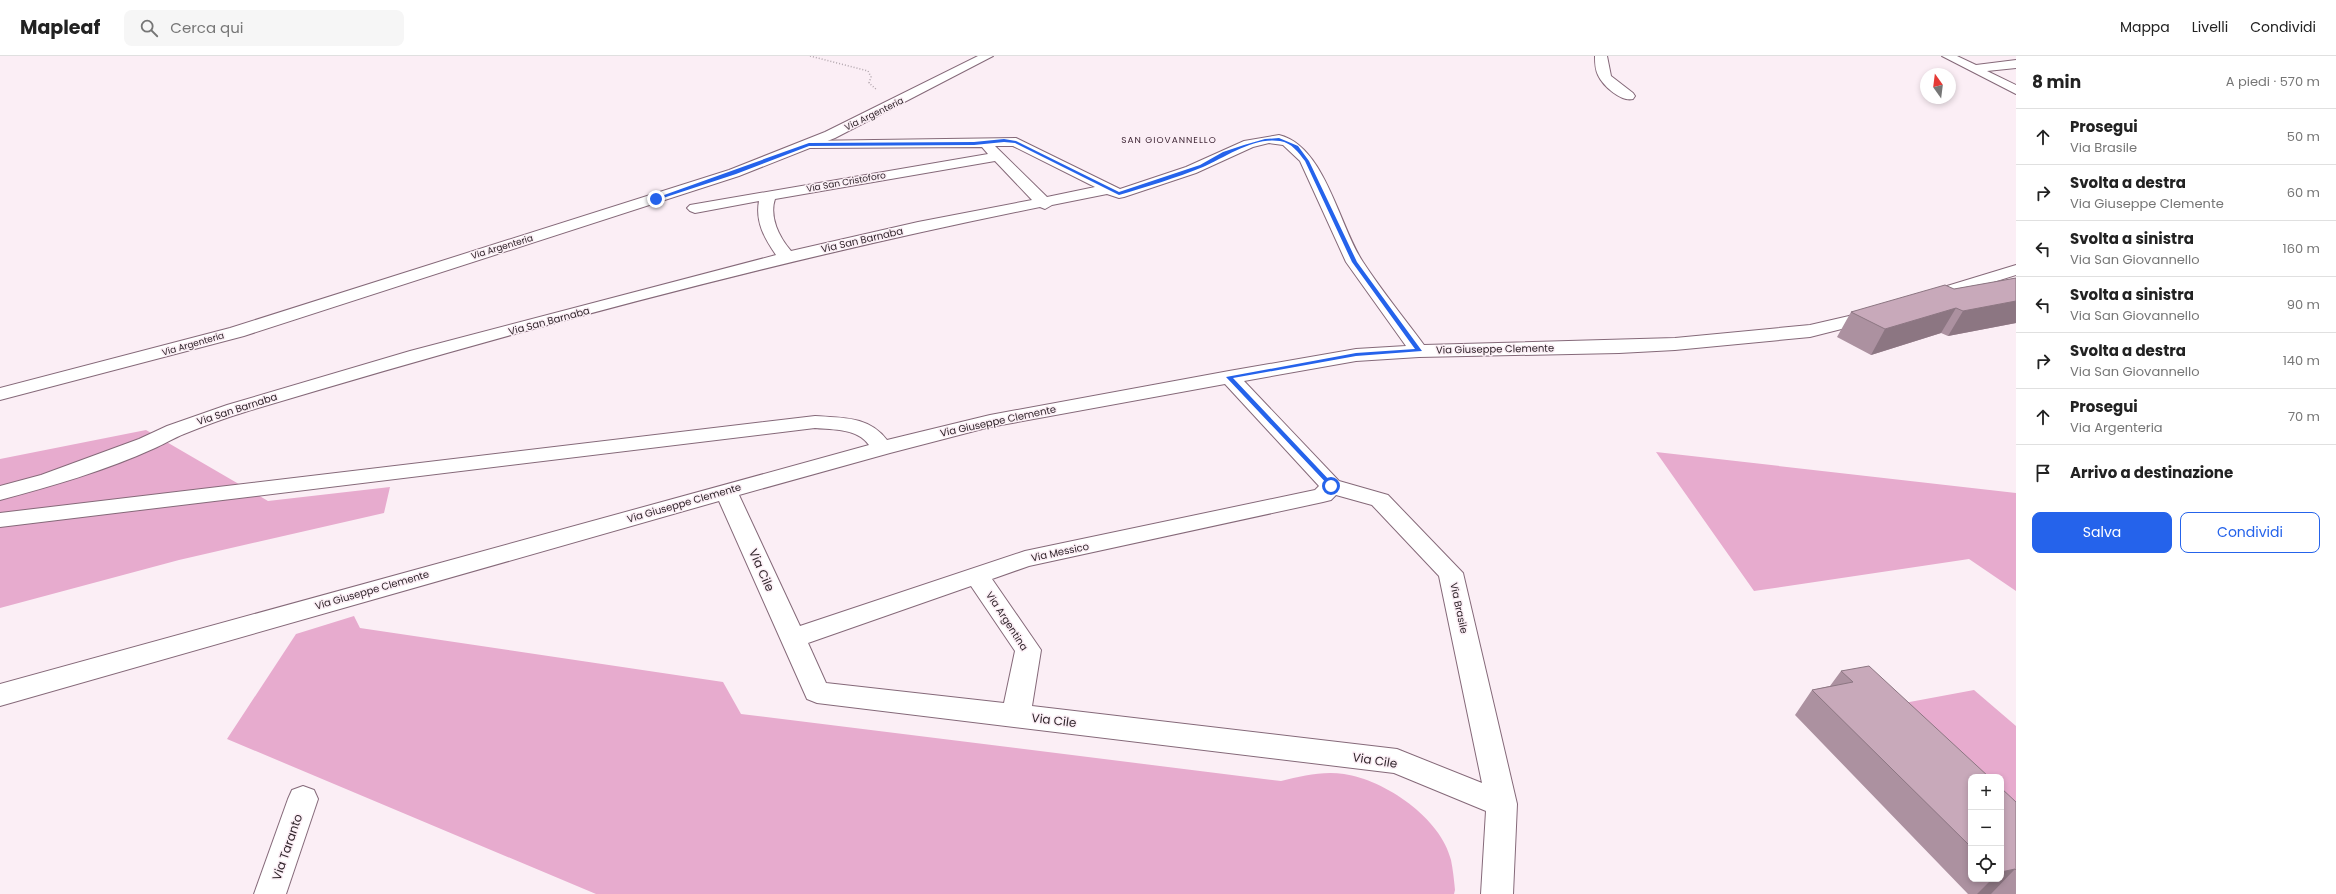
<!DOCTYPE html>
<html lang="it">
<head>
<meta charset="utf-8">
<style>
	body { margin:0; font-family:Poppins,sans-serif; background:#f6f6f6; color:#222 }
	.controls { position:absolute; right:12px; bottom:12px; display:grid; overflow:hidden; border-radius:8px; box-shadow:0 2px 6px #0003 }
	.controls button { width:36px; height:36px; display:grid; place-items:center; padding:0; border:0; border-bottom:1px solid #e0e0e0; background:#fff; color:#222; font:20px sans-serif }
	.compass { position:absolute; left:1920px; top:12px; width:36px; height:36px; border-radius:50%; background:#fff; box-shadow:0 2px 6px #0003; rotate:346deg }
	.stop { position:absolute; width:12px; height:12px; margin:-9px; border:3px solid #2563eb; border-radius:50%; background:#fff }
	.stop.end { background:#2563eb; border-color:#fff; box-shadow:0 1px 4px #0008 }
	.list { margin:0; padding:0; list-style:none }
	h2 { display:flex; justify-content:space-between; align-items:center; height:52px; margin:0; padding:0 16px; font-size:17px }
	h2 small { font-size:13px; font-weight:400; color:#767676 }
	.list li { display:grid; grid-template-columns:26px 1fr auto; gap:12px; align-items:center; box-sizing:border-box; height:56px; padding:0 16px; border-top:1px solid #e0e0e0 }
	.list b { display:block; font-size:15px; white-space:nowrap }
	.list p { margin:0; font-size:13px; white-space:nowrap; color:#767676 }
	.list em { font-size:13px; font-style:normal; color:#767676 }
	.actions { display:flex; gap:8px; padding:12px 16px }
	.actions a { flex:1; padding:9px 0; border:1px solid #2563eb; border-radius:8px; text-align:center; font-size:14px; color:#2563eb }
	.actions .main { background:#2563eb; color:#fff }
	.icon { flex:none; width:22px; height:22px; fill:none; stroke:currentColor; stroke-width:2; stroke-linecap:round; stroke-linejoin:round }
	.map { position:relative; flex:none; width:2016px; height:838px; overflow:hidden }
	header { display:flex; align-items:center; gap:24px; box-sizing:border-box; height:56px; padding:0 20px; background:#fff; border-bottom:1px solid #e0e0e0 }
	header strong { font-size:19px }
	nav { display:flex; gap:22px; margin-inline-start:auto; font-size:14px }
	.search { width:280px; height:36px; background:#f6f6f6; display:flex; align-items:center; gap:10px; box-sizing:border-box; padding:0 14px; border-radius:8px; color:#767676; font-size:15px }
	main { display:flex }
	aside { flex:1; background:#fff }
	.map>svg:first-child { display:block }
	.green { fill:#e7abce }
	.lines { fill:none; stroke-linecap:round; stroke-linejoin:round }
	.minor-casing { stroke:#856979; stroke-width:2 }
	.secondary-casing { stroke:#856979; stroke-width:2 }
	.path { stroke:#b3a7ae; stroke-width:1.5; stroke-dasharray:1 2; stroke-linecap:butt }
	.minor { fill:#fff; fill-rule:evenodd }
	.secondary { fill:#fff; fill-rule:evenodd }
	.wall { fill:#ac91a0 }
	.shaded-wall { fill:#8c7682 }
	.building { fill:#c8a9ba; stroke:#8c7682 }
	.route { fill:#2563eb }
	.labels { text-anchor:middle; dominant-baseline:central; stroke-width:3; stroke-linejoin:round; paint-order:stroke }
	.far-street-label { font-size:9px; fill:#2f242a; stroke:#fbeef5 }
	.far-neighbourhood-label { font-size:9px; letter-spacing:1px; fill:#402837; stroke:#fbeef5 }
	.street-label { font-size:10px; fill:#2f242a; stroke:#fbeef5 }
	.near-street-label { font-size:12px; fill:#2f242a; stroke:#fbeef5 }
</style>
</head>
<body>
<header>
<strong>Mapleaf</strong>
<div class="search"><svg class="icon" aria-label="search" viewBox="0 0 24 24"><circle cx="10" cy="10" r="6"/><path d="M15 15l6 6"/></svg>Cerca qui</div>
<nav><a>Mappa</a><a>Livelli</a><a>Condividi</a></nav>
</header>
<main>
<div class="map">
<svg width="2016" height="838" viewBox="0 0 2016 838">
	<rect width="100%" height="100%" fill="#fbeef5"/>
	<g class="green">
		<path d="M146 374 268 445 390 431 384 457 179 504 0 552V403Z"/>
		<path d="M1656 396 2016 437V535L1969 503 1754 535Z"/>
		<path d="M354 560 360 572 723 626 741 658 1281 725C1302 720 1322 715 1344 718 1385 724 1441 762 1451 804 1453 814 1454 824 1455 834L1454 838H596L227 683 296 578Z"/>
		<path d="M1974 634 2016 670V770L2001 756V721H1971L1888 650Z"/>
	</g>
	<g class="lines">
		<g class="minor-casing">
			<g id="minor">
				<path d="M1595 0H1607L1611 20 1633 37 1635 40 1633 43C1621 46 1603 30 1598 19 1595 13 1595 6 1595 0Z"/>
				<path d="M1942 0H1957L1976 9 2016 4V12L1987 15 2016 29V38Z"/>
				<path d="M1279 79C1325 90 1339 170 1363 206 1382 235 1404 262 1424 289L1675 282 1810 269 1875 254 1881 255 1884 259 1881 263 1810 281 1675 294 1619 297 1419 301 1356 305 1244 325 1339 425 1388 439 1463 517 1517 748 1513 838H1481L1486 755 1394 717 817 647 807 643 719 445 0 650V628L869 389C857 372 834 374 815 372L0 471V457L815 360C843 362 869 360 887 384L990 359 1229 315 1356 293 1406 290 1346 206 1300 105 1283 89 1269 87 1253 91 1196 117 1124 141 1119 142 1107 138 1052 149 1045 153 1040 151C772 205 507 277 245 356 225 362 204 370 184 378 174 382 164 388 155 392 105 415 52 430 0 444V430L41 419 139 383 167 370 227 349 410 295 776 199C765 183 755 166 759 145L695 157 690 155 687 152 690 149 988 98 982 91 809 92 804 91 802 88 804 85 1016 82 1120 133 1186 111 1244 85ZM995 90H1013L1095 131 1047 141ZM995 105 1032 144 918 166 791 195C779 181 769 161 775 143ZM1225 328 1319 430 1315 434 1025 495 800 570 739 439 890 397 990 371ZM1336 439 1372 449 1439 520 1482 727 1397 693 1032 650 1041 594 992 523 1029 510 1323 446 1331 444ZM971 530 1015 595 1004 647 826 627 808 587Z"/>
				<path d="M2016 209V219L1930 246 1924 245 1921 241 1924 237Z"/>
				<path d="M303 730 314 734 318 743 286 838H254L288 743 292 734Z"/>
			</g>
		</g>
		<g class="secondary-casing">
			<path id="secondary" d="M978 0H993L835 82 739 120 244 280 0 344V332L230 272 729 114 825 76Z"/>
		</g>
		<path class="path" d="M810 0 868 15 871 21 869 27 877 34"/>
		<use href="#minor" class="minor"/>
		<use href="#secondary" class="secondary"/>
	</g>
	<g class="wall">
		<path d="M2016 222V267L1948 280 1941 277 1871 299 1837 281 1851 256 1954 233Z"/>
		<path d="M1841 615 1971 721V823H2001L2016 746V838H1968L1795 659 1812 634 1830 630Z"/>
	</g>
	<g class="shaded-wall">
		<path d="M2016 245V267L1948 280 1963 255Z"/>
		<path d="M1956 252 1941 277 1871 299 1885 273Z"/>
		<path d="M2015 813 1991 838H1977L1992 823H2001V816Z"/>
	</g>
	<g class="building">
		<path d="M2016 222V245L1963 255 1956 252 1885 273 1851 256 1945 229 1954 233Z"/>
		<path d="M1869 610 1989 721H1971V791L1812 634 1853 626 1841 615Z"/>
		<path d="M2001 732 2016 746V814L2015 813 2001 816Z"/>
	</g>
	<path class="route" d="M1279 82 1298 90 1309 105 1357 206 1422 295 1356 300 1233 322 1333 428 1331 432 1226 321 1356 297 1415 293 1352 206 1305 105C1298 96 1292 87 1280 85 1253 81 1226 101 1203 111 1176 122 1146 131 1119 139L1015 87 1004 86 974 89 809 90 736 118 657 144 653 143 809 87 974 86 1004 83 1016 85 1119 136 1200 109 1223 96 1244 89 1265 83Z"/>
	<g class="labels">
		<g class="far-street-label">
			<text transform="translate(874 58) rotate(-26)">Via Argenteria</text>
			<text transform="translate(846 126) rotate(-10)">Via San Cristoforo</text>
			<text transform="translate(502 191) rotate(-17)">Via Argenteria</text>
			<text transform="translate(193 288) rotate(-16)">Via Argenteria</text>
		</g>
		<g class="far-neighbourhood-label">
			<text x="1169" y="84">SAN GIOVANNELLO</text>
		</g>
		<g class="street-label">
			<text transform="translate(862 184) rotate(-13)">Via San Barnaba</text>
			<text transform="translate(549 265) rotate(-15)">Via San Barnaba</text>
			<text transform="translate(1495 293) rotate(-1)">Via Giuseppe Clemente</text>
			<text transform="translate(237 353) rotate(-18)">Via San Barnaba</text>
			<text transform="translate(998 365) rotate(-12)">Via Giuseppe Clemente</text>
			<text transform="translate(684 447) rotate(-16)">Via Giuseppe Clemente</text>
			<text transform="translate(1060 496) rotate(-12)">Via Messico</text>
			<text transform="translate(372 534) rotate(-16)">Via Giuseppe Clemente</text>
			<text transform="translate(1459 552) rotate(78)">Via Brasile</text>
			<text transform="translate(1007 565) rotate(57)">Via Argentina</text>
		</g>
		<g class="near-street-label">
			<text transform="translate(762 514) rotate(66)">Via Cile</text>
			<text transform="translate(1054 664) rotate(7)">Via Cile</text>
			<text transform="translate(1375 704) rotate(9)">Via Cile</text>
			<text transform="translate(287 791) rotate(-71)">Via Taranto</text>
		</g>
	</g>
</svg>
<div class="controls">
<button>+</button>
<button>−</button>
<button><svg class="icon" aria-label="locate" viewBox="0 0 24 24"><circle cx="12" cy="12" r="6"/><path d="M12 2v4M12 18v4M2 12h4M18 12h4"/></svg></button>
</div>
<svg class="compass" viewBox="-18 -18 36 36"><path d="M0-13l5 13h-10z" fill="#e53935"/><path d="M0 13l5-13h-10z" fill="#767676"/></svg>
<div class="stop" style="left:1331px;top:430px"></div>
<div class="stop end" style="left:656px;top:143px"></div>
</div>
<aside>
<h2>8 min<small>A piedi · 570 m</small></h2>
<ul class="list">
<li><svg class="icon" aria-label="ahead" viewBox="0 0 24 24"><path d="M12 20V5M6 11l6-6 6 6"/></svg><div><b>Prosegui</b><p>Via Brasile</p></div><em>50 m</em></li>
<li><svg class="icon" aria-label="right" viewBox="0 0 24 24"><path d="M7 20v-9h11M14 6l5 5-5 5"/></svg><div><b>Svolta a destra</b><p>Via Giuseppe Clemente</p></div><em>60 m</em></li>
<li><svg class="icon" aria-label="left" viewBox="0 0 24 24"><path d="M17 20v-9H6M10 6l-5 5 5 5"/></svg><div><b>Svolta a sinistra</b><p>Via San Giovannello</p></div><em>160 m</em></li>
<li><svg class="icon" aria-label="left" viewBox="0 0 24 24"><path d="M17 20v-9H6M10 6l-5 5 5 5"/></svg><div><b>Svolta a sinistra</b><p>Via San Giovannello</p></div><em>90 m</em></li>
<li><svg class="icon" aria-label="right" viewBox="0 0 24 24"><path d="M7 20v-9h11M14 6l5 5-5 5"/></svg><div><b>Svolta a destra</b><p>Via San Giovannello</p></div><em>140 m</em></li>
<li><svg class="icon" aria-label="ahead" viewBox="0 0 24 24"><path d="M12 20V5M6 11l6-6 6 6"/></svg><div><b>Prosegui</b><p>Via Argenteria</p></div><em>70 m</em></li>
<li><svg class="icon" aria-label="arrive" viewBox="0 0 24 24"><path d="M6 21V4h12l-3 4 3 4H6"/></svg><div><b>Arrivo a destinazione</b></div></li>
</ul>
<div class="actions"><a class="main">Salva</a><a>Condividi</a></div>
</aside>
</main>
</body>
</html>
